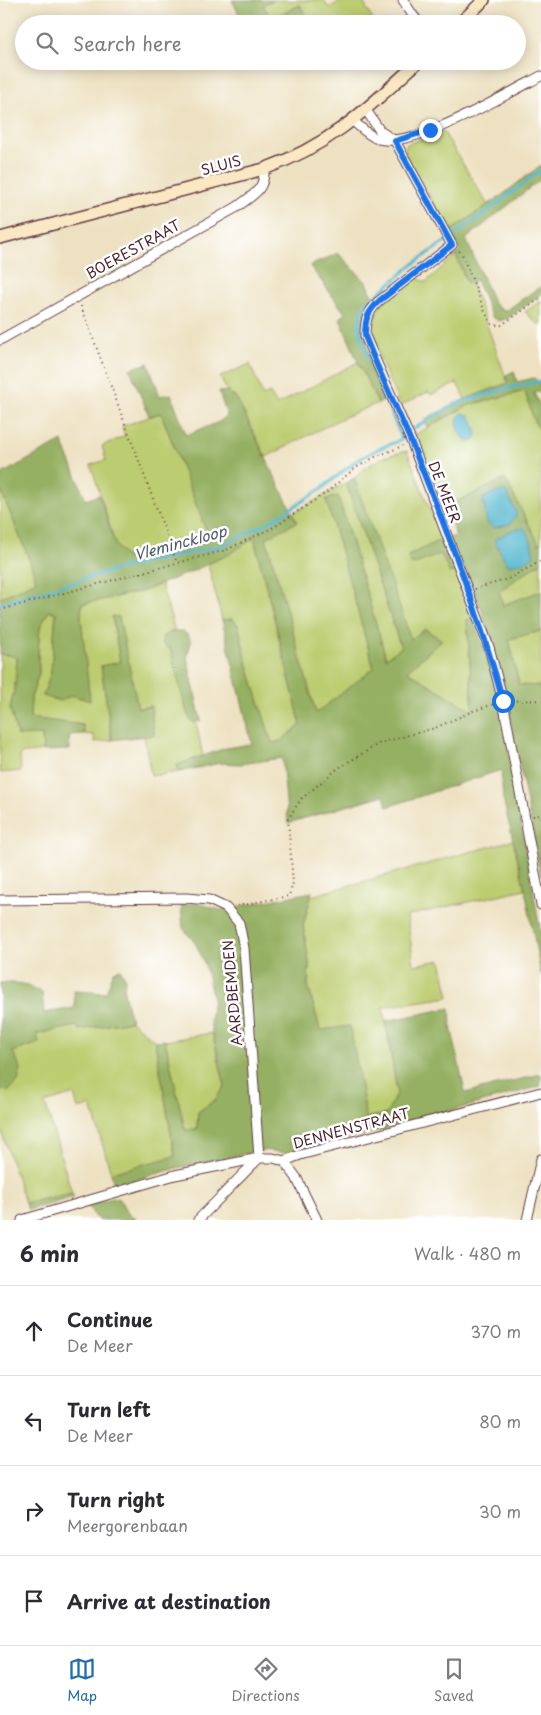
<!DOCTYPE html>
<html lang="en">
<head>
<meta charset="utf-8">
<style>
	body { margin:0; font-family:"Playpen Sans",sans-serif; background:#f7f7f7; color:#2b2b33 }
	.stop { position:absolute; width:15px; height:15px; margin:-11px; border:4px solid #1a73e8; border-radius:50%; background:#fff }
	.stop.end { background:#1a73e8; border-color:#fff; box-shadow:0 1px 5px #0008 }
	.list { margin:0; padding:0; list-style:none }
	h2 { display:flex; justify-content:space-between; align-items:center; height:65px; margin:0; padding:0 20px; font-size:21px }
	h2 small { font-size:16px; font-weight:400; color:#7c7c81 }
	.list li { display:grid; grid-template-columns:32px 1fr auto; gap:15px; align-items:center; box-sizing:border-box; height:90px; padding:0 20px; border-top:1px solid #e1e1e2 }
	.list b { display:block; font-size:19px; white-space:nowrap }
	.list p { margin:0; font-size:16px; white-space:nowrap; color:#7c7c81 }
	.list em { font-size:16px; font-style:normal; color:#7c7c81 }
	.icon { flex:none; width:28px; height:28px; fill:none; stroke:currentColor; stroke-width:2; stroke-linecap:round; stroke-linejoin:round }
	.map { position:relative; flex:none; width:541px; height:1220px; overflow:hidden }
	.search { position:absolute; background:#fff; box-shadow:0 2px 12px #0003; left:15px; right:15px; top:15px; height:55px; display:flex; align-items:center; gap:12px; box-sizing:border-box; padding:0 18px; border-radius:28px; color:#7c7c81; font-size:19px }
	.sheet { height:425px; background:#fff }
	nav { display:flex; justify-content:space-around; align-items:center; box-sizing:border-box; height:70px; border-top:1px solid #e1e1e2; background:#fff; font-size:14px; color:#7c7c81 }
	nav a { display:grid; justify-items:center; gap:2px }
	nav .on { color:#1f6fb2 }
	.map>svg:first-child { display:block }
	.green { fill:#bccc6f; stroke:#83764d }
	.forest { fill:#95b062; stroke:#706846 }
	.water { fill:#50b6cf; stroke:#4d6a7d }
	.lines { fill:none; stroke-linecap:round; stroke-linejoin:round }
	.stream { stroke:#50b6cf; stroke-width:3 }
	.street-casing { stroke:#623c42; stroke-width:11 }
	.secondary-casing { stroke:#623c42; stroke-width:14 }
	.path { stroke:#623c42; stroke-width:2; stroke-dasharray:1 4; stroke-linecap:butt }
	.street { stroke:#fff; stroke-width:9 }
	.secondary { stroke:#fae7c3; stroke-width:11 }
	.route { stroke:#1a73e8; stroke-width:6 }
	.labels { text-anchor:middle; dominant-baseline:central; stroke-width:5; stroke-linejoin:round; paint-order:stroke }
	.street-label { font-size:14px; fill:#4a1f2b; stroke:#fff }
	.water-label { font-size:15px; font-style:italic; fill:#4c5b6d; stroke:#fff }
</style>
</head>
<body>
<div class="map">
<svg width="541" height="1220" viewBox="0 0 541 1220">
	<rect width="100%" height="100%" fill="#fff"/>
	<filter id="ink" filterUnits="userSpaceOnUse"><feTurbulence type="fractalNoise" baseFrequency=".02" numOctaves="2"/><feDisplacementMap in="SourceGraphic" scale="10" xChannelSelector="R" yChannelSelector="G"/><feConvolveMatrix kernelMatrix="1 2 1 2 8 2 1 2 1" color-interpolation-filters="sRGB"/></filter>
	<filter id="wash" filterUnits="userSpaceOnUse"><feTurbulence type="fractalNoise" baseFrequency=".0096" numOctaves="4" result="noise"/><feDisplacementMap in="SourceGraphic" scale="20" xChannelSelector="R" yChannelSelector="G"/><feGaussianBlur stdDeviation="1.12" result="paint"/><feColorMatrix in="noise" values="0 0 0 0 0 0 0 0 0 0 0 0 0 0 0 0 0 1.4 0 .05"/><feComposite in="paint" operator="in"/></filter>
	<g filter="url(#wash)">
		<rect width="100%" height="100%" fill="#ede1c1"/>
		<g class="green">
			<path d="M274 0H324L329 8 343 0H362L375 24 352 23 310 24 300 5 272 19 263 5Z"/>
			<path d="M443 131 488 205 450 231 405 154 406 145 410 143Z"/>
			<path d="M456 255 467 283 471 281 508 383 465 399 457 383 431 395 428 392 400 406C390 380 360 328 382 304 391 294 406 286 416 278L426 282Z"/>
			<path d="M541 301V327L525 312Z"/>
			<path d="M358 362 378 403 338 420 266 457 237 399 227 391 220 377 250 364 263 396 270 393 277 405Z"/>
			<path d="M525 391 534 421 541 431V544H539L505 479 445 507 412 436 469 405Z"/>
			<path d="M161 413 209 538 180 553 151 559 126 558 116 546 91 465 106 460 102 446 125 436 122 426Z"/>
			<path d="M407 451 442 540 408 556 412 565 441 553 450 573 455 570 472 618 467 620 473 711 406 671 411 640 354 479C370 462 384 455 407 451Z"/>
			<path d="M346 483 401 648 386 659 338 496 327 499 374 669 316 714 266 538 297 522 293 513Z"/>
			<path d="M0 488 31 564 36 582 0 598Z"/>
			<path d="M254 538 301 725 280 741 272 744 249 670 238 625 233 619 222 620 208 564 229 554Z"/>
			<path d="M541 562V591L503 605 499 591Z"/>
			<path d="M161 584 175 631 170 632V648L187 713 192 722H196L203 756 177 765 179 772 151 776 144 736 154 735 150 706 138 708 112 617 121 662 101 666 112 740 95 742 94 735 84 734 83 725 30 719 31 698 39 673 38 652 40 627 49 611 56 612 51 672 43 696 81 617 82 604 143 591Z"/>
			<path d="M541 631V686H519L509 639Z"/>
			<path d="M0 654 17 656 15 686 10 708 42 735 43 751 20 754 21 771 0 773Z"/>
			<path d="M513 840 525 889 407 916 414 965 441 960 449 997 383 1007 397 1092 387 1114 364 1118V1103L320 1030 308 985 309 963 303 926 311 896Z"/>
			<path d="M131 1021 155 1041 175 1157 111 1173 91 1106 78 1109 74 1094 45 1103 72 1193 25 1203 0 1127V1090L9 1091 12 1052 38 1043 37 1034 77 1026 80 1030Z"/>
			<path d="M212 1033 225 1086 215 1100 198 1112 197 1129 185 1130 165 1041Z"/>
		</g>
		<g class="forest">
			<path d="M232 0H274L263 5 272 19 300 5 310 24H244Z"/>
			<path d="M541 165V179L466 239 493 302 500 309 507 310 541 286V295L508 318 499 321 492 317 476 280 467 283 456 255 460 250 450 231 501 196Z"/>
			<path d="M338 253 368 284 374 301 365 319 367 347 379 380 388 400 378 403 358 362 340 319 345 313 310 266Z"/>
			<path d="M148 363 160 396 171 394 186 435 219 422 227 416 219 392 227 391 237 399 297 522 266 538 316 713 374 668 326 499 338 496 386 658 401 648 346 483 354 478 411 639 425 629 442 640 407 671 473 711 467 620 472 618 487 654 498 694 541 935V974L525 889 503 799 501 770 387 807 384 795 288 823 282 758 240 764 220 763 179 772 177 765 226 748 252 744 222 620 233 619 238 625 249 670 272 743 280 741 301 725 254 538 229 554 195 570 143 591 82 604 81 617 90 701 72 695 60 701 43 696 51 672 56 613 49 611 40 627 38 652 39 673 31 698 30 718 83 725 84 734 69 735 70 750 43 751 42 735 17 736 10 708 15 686 17 657 0 654V598L36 581 31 564 0 488V475L62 441 86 500 99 495 116 546 126 558 151 559 180 553 209 538 161 413 149 416 130 369Z"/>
			<path d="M514 371 517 382 534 378 540 383 541 391 534 393 541 408V431L534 421 525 391 469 405 427 427 425 419 465 399 508 384 506 375Z"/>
			<path d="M505 479 539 544H541V562L499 591 503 605 541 591V631L509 639 519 685 541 686V875L506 695 483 614 464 566 450 573 441 554 412 565 408 556 438 541 456 536 445 507Z"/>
			<path d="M112 616 119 617 138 708 151 706 154 735 112 740 101 666 120 662Z"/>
			<path d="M175 631H182L188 635 191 642 187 657 201 721 192 722 187 713 170 648 165 647 162 643 163 636Z"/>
			<path d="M312 892 303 926 309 963 308 985 320 1030 350 1026 364 1103 365 1118 387 1114 397 1092 386 1021 450 1008 451 1026 465 1093 541 1074V1086L304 1151 285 1153 264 1150 177 1168 114 1186 111 1173 175 1156 155 1041 165 1040 185 1130 197 1129 198 1112 215 1100 225 1086 210 1022 213 998 205 965 196 944 183 928 181 904H201L220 910Z"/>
			<path d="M120 969 125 978 124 993 131 1021 79 1030 77 1026 37 1034 39 1043 13 1052 21 1069 18 1081 9 1091 0 1090V983C18 983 27 982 42 993L44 1013 75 1008 74 991 106 993 114 971Z"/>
			<path d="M72 1193 74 1197 28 1210 25 1203Z"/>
			<path d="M118 1197 129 1215 137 1220H98L87 1205Z"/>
		</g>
		<g class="water">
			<path d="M462 413C473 414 474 424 477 434L474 441 469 442C460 437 452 420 462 413Z"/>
			<path d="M503 490 507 493 517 514 510 524 494 528 487 523 483 498Z"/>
			<path d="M524 528 530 538 534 556 522 563 508 565 494 540 512 530Z"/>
		</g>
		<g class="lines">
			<g class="stream">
				<path d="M413 429 455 404 505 389 541 381"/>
				<path d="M402 439 362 341 359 326 361 313 366 304 412 265 481 216 541 170"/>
				<path d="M0 604 115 570 220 546 268 523 320 490 356 461 378 449 396 442 404 437"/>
			</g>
		</g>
	</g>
	<g filter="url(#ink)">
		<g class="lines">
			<g class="street-casing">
				<g id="street">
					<path d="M403 0 412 14 420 24"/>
					<path d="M366 110 380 131 395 141 452 245 379 301C367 313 365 319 365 336L412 443 489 647 503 701 541 905"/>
					<path d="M353 121C360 127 370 137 378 139 414 149 507 94 541 76"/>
					<path d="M0 340 237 207C252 195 265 191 264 169"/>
					<path d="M0 900 186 898 209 900 226 908 239 923 244 948 259 1158 198 1220"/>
					<path d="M284 1161 296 1177 317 1220"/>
					<path d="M22 1220 175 1175 259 1158H273L284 1161 300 1155 541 1092"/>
					<path d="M527 1220 541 1159"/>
				</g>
			</g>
			<g class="secondary-casing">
				<g id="secondary">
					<path d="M459 24 484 0"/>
					<path d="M0 238 264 169C331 145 367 109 419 61"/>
				</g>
			</g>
			<g class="path">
				<path d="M459 251 462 254 485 312 492 324 500 326 541 298"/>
				<path d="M81 306 177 563"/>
				<path d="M475 589 508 579 541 561"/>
				<path d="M0 610 226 550 274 527 326 493 354 469 377 456 403 446"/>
				<path d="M511 701 541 700"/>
				<path d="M533 816 541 815"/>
				<path d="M237 906 289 896 293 883 288 819 301 799 337 769 380 743 435 728 473 711 494 704"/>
			</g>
			<use href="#street" class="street"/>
			<use href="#secondary" class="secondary"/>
		</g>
	</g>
	<g class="lines" filter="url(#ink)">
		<path class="route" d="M430 130 395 141 452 245 379 301C367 313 365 319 365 336 379 373 397 408 412 444 446 528 479 613 503 701"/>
	</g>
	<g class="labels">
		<g class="street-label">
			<text transform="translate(221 165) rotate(-15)">SLUIS</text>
			<text transform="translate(133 249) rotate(-29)">BOERESTRAAT</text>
			<text transform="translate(445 492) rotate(69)">DE MEER</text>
			<text transform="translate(232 993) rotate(-95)">AARDBEMDEN</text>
			<text transform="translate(351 1128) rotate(-15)">DENNENSTRAAT</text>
		</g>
		<g class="water-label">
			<text transform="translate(180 542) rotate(-15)">Vleminckloop</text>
		</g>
	</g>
</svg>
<div class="stop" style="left:503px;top:701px"></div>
<div class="stop end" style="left:430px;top:130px"></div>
<div class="search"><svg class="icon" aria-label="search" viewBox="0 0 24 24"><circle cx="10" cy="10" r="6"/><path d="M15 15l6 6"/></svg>Search here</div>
</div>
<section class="sheet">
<h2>6 min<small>Walk · 480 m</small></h2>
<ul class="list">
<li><svg class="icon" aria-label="ahead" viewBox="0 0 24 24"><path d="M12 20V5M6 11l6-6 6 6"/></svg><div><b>Continue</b><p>De Meer</p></div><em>370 m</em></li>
<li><svg class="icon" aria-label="left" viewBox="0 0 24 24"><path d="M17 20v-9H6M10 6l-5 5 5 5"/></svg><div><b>Turn left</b><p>De Meer</p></div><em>80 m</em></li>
<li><svg class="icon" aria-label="right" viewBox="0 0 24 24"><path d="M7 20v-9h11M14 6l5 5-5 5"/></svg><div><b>Turn right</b><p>Meergorenbaan</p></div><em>30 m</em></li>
<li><svg class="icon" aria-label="arrive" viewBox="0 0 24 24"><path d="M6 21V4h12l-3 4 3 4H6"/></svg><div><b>Arrive at destination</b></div></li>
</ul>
</section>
<nav>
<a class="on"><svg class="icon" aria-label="map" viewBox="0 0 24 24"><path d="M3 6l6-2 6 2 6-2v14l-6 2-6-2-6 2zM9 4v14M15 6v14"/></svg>Map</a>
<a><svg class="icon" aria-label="directions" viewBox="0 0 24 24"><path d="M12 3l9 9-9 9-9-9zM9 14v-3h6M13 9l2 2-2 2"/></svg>Directions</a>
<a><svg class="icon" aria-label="saved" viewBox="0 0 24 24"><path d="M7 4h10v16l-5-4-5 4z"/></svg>Saved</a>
</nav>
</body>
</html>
